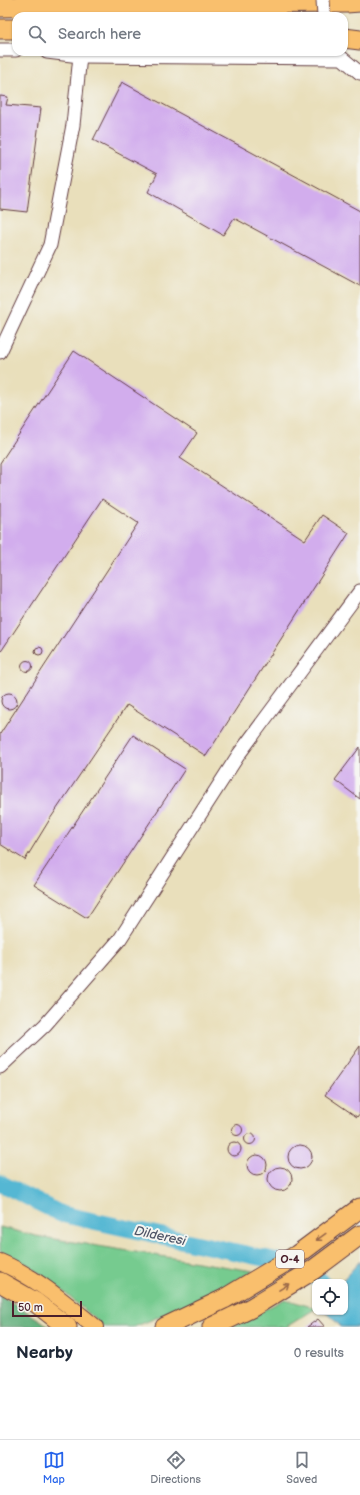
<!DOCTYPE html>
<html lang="en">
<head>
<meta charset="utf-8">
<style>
	body { margin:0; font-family:"Balsamiq Sans",sans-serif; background:#f6f6f7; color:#1f2937 }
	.controls { position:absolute; right:12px; bottom:12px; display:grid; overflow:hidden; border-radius:8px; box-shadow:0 1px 3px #0004 }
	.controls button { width:36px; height:36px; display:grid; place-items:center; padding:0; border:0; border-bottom:1px solid #e0e1e3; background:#fff; color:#1f2937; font:20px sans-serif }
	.scale { position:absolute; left:12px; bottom:10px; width:70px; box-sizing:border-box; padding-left:4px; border:2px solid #4a1f2b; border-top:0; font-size:11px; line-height:14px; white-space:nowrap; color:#4a1f2b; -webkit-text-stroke:3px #f6f6f2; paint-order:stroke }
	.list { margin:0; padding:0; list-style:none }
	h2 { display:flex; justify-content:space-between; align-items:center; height:52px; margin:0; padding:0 16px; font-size:17px }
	h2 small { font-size:13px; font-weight:400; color:#747a83 }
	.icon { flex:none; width:22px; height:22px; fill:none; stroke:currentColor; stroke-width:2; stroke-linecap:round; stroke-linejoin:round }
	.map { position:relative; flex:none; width:360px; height:1327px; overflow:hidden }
	.search { position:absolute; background:#fff; box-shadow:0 1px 3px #0004; left:12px; right:12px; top:12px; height:44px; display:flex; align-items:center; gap:10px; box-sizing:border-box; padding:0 14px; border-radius:12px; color:#747a83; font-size:15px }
	.sheet { height:112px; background:#fff }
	nav { display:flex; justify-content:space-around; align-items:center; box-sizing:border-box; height:56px; border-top:1px solid #e0e1e3; background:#fff; font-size:11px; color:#747a83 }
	nav a { display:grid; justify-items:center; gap:2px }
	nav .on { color:#2563eb }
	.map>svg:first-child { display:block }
	.green { fill:#76cb8f; stroke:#60755d }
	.forest { fill:#60af7a; stroke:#556752 }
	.water { fill:#54b7d3; stroke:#4f6b7f }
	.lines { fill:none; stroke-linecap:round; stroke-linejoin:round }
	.river { stroke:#54b7d3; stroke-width:17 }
	.building { fill:#d2aded }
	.minor-casing { stroke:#623c41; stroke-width:15 }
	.major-casing { stroke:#623c41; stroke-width:18 }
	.highway-casing { stroke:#623c41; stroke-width:21 }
	.minor { stroke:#fff; stroke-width:13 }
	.major { stroke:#f9bf6d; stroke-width:16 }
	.highway { stroke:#f9bf6d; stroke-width:19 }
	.minor-bridge-casing { stroke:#623c41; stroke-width:15; stroke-linecap:butt }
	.minor-bridge { stroke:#fff; stroke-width:13 }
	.oneway { stroke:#996749 }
	.labels { text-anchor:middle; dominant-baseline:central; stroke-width:4; stroke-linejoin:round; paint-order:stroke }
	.shield { fill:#f6f6f2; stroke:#7e6067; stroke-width:1 }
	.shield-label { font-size:11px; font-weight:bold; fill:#4a1f2b }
	.water-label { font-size:13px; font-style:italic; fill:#4e5466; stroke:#f6f6f2 }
</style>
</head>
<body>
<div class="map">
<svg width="360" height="1327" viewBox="0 0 360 1327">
	<rect width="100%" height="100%" fill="#f6f6f2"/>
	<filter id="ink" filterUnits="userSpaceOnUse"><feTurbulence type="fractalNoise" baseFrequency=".025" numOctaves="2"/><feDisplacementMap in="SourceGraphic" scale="8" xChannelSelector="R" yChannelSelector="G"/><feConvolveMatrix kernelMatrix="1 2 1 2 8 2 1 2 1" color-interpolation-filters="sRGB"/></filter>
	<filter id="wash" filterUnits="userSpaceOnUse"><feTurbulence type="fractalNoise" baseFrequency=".012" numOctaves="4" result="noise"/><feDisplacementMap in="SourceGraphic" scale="16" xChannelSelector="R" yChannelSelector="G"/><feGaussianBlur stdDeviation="0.9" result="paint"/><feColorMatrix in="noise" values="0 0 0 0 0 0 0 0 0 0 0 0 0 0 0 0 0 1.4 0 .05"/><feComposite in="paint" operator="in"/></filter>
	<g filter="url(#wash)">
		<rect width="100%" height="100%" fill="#e9dfbb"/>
		<g class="green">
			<path d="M0 1227 36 1236 253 1271 190 1304 134 1327H104C74 1302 37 1264 0 1251Z"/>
			<path d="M285 1299 315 1308V1309L286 1327H231Z"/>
		</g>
		<path class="forest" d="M0 1295 43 1322 49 1327H0Z"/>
		<path class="water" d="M360 1261V1327H341L332 1317 324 1312H345V1282H341Z"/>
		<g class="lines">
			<path class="river" d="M0 1183 61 1214 296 1265 322 1282"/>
		</g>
		<g id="blocks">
			<g class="building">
				<path d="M122 82 360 211V286L234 218 223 235 148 192 157 174 93 140Z"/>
				<path d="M0 96 8 97 6 105 41 108 27 212 0 209Z"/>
				<path d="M74 351 197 433 180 458 305 540 322 515 349 533 206 756 127 705 50 819 25 860 0 844V734L138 523 102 499 0 653V463Z"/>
				<circle cx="39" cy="651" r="4"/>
				<circle cx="27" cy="666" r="5.5"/>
				<circle cx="9" cy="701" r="8"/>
				<path d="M133 735 185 769 87 918 34 885Z"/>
				<path d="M360 747V799L335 780Z"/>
				<path d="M360 1046V1113L357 1117 325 1095Z"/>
				<circle cx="237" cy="1130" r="5.5"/>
				<circle cx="250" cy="1139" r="5.5"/>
				<circle cx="234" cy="1149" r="7"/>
				<circle cx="300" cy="1157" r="12"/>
				<circle cx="257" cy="1165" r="10"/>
				<circle cx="280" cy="1179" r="12"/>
				<path d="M318 1319 325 1327H307Z"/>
			</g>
		</g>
	</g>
	<g filter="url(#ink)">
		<use href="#blocks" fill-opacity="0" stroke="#623c41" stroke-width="1"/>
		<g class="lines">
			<g class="minor-casing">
				<g id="minor">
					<path d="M0 50H16"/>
					<path d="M47 52 80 56 342 58 360 73"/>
					<path d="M0 352 50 245 73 125 80 56"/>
					<path d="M0 1067 45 1025 120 939 239 754 360 591"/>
				</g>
			</g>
			<g class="major-casing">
				<path id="major" d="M0 1262C36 1277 65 1303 95 1327"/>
			</g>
			<g class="highway-casing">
				<g id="highway">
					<path d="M0 7 90 5 346 3 360 2"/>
					<path d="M0 29H16"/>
					<path d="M344 38 360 40"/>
					<path d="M0 1282 35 1302 67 1327"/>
					<path d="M165 1327 224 1299 297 1255 360 1208"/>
					<path d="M212 1327 251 1308 313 1270 360 1235"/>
				</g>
			</g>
			<use href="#minor" class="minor"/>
			<use href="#major" class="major"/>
			<use href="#highway" class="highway"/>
			<g class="minor-bridge-casing">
				<path id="minor-bridge" d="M323 0 324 16"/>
			</g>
			<use href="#minor-bridge" class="minor-bridge"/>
		</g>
		<defs><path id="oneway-shaft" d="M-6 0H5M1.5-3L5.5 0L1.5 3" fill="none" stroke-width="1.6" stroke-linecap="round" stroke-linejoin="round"/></defs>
		<g class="oneway">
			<use href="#oneway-shaft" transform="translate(321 1237) rotate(144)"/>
			<use href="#oneway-shaft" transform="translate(284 1287) rotate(-32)"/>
		</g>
	</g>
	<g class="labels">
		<rect class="shield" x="276" y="1250" width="28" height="18" rx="3"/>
		<g class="shield-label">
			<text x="290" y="1259">O-4</text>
		</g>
		<g class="water-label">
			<text transform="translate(160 1236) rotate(12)">Dilderesi</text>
		</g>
	</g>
</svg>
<div class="controls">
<button><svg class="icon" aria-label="locate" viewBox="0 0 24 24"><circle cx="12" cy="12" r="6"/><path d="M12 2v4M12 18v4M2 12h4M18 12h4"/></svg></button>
</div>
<div class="scale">50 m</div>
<div class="search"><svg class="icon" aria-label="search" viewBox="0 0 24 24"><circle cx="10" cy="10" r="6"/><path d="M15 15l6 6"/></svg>Search here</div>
</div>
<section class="sheet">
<h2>Nearby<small>0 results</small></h2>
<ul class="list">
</ul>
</section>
<nav>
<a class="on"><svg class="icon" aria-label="map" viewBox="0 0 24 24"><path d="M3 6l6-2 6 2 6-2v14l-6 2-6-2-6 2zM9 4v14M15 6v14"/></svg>Map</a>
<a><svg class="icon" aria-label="directions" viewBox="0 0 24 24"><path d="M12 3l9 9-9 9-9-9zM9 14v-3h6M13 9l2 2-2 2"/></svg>Directions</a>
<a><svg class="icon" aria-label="saved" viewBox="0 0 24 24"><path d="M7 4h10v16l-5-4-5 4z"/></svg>Saved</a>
</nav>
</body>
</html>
